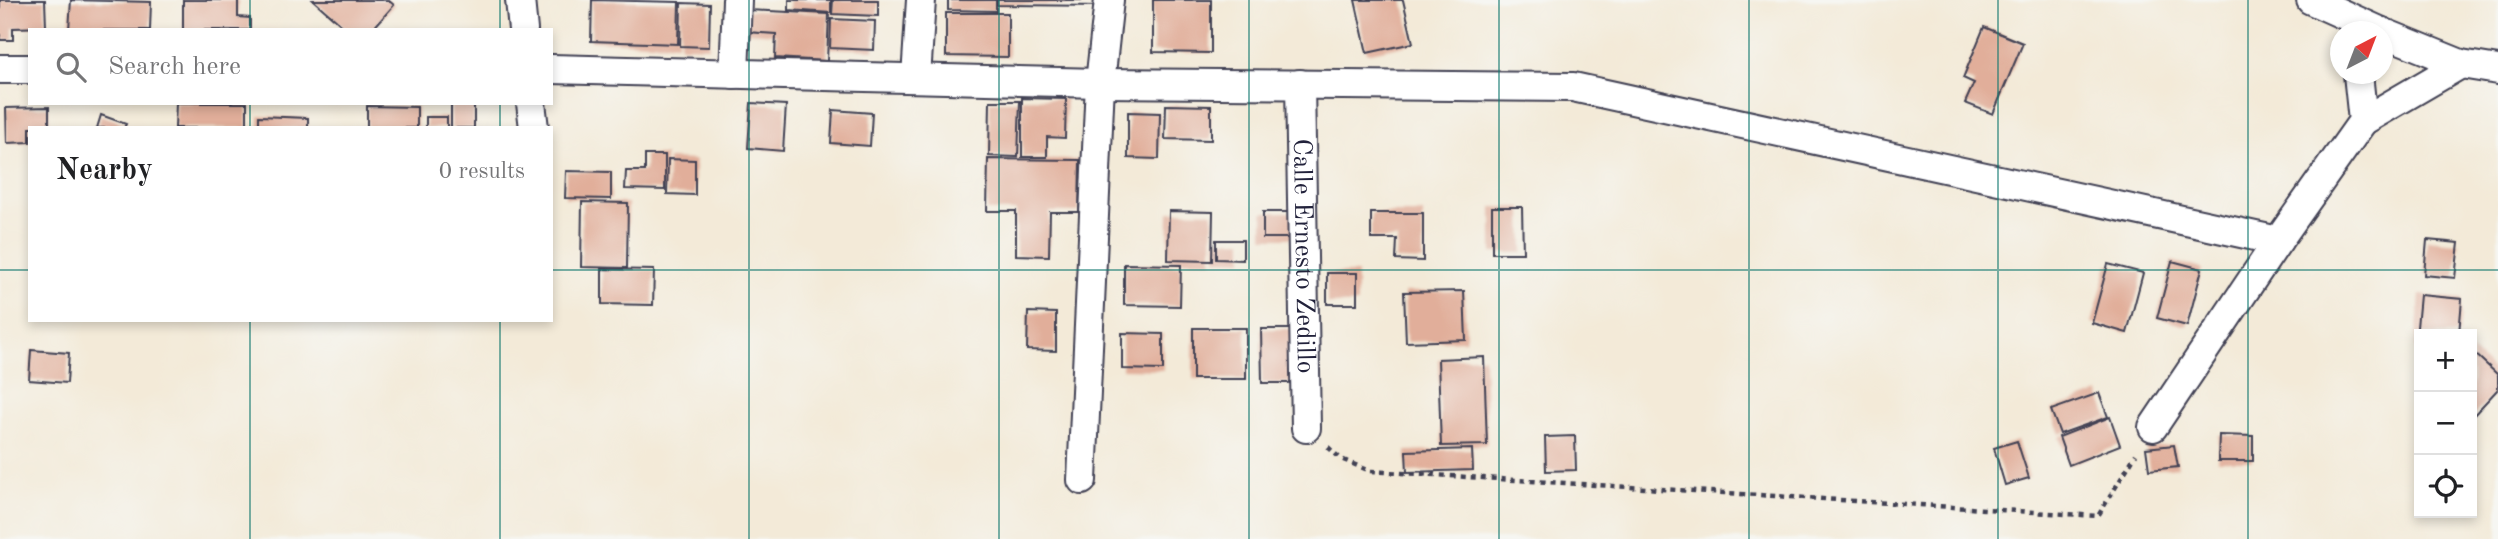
<!DOCTYPE html>
<html lang="en">
<head>
<meta charset="utf-8">
<style>
	body { margin:0; font-family:"Old Standard TT",serif; background:#f6f6f6; color:#202124 }
	.controls { position:absolute; right:21px; bottom:21px; display:grid; overflow:hidden; border-radius:0px; box-shadow:0 4px 10px #0003 }
	.controls button { width:63px; height:63px; display:grid; place-items:center; padding:0; border:0; border-bottom:2px solid #e0e0e0; background:#fff; color:#202124; font:35px sans-serif }
	.compass { position:absolute; left:2330px; top:21px; width:63px; height:63px; border-radius:50%; background:#fff; box-shadow:0 4px 10px #0003; rotate:42deg }
	.list { margin:0; padding:0; list-style:none }
	h2 { display:flex; justify-content:space-between; align-items:center; height:91px; margin:0; padding:0 28px; font-size:30px }
	h2 small { font-size:23px; font-weight:400; color:#757577 }
	.icon { flex:none; width:38px; height:38px; fill:none; stroke:currentColor; stroke-width:2; stroke-linecap:round; stroke-linejoin:round }
	.map { position:relative; flex:none; width:2498px; height:539px; overflow:hidden }
	.search { position:absolute; background:#fff; box-shadow:0 4px 10px #0003; left:28px; top:28px; width:525px; height:77px; display:flex; align-items:center; gap:18px; box-sizing:border-box; padding:0 24px; border-radius:0px; color:#757577; font-size:26px }
	.panel { position:absolute; background:#fff; box-shadow:0 4px 10px #0003; left:28px; top:126px; width:525px; height:196px; border-radius:0px }
	.map>svg:first-child { display:block }
	.building { fill:#e1ae9a }
	.lines { fill:none; stroke-linecap:round; stroke-linejoin:round }
	.street-casing { stroke:#414053; stroke-width:32 }
	.path { stroke:#414053; stroke-width:4.5; stroke-dasharray:5 5; stroke-linecap:butt }
	.street { stroke:#fff; stroke-width:28 }
	.grid { fill:none; stroke:#0f766e; stroke-width:2; stroke-opacity:0.55 }
	.labels { text-anchor:middle; dominant-baseline:central; stroke-width:5; stroke-linejoin:round; paint-order:stroke }
	.street-label { font-size:26px; fill:#22223b; stroke:#f6f6f2 }
</style>
</head>
<body>
<div class="map">
<svg width="2498" height="539" viewBox="0 0 2498 539">
	<rect width="100%" height="100%" fill="#f6f6f2"/>
	<filter id="ink" filterUnits="userSpaceOnUse"><feTurbulence type="fractalNoise" baseFrequency=".0143" numOctaves="2"/><feDisplacementMap in="SourceGraphic" scale="14" xChannelSelector="R" yChannelSelector="G"/><feConvolveMatrix kernelMatrix="1 2 1 2 8 2 1 2 1" color-interpolation-filters="sRGB"/></filter>
	<filter id="wash" filterUnits="userSpaceOnUse"><feTurbulence type="fractalNoise" baseFrequency=".00686" numOctaves="4" result="noise"/><feDisplacementMap in="SourceGraphic" scale="28" xChannelSelector="R" yChannelSelector="G"/><feGaussianBlur stdDeviation="1.57" result="paint"/><feColorMatrix in="noise" values="0 0 0 0 0 0 0 0 0 0 0 0 0 0 0 0 0 1.4 0 .05"/><feComposite in="paint" operator="in"/></filter>
	<g filter="url(#wash)">
		<rect width="100%" height="100%" fill="#f3ead8"/>
		<g id="blocks">
			<g class="building">
				<path d="M0 0H45L46 27 13 28V40H0Z"/>
				<path d="M71 0 151 2 150 30H69Z"/>
				<path d="M183 0H238V17L250 18V30H183Z"/>
				<path d="M313 0H388L394 5 372 30H347Z"/>
				<path d="M592 0 679 2 678 44 591 41Z"/>
				<path d="M789 0H831V13L789 10Z"/>
				<path d="M833 0H878V16L832 14Z"/>
				<path d="M948 0H996V11L948 10Z"/>
				<path d="M997 0H1103V6L997 5Z"/>
				<path d="M1153 0H1211V53L1153 52Z"/>
				<path d="M1355 0H1403L1413 43 1367 53Z"/>
				<path d="M681 3 710 4 709 47 680 46Z"/>
				<path d="M748 10 829 14 827 61 775 58 776 34 747 32Z"/>
				<path d="M946 13H1008V57L946 56Z"/>
				<path d="M831 19 875 21 874 50 830 48Z"/>
				<path d="M1984 27 2023 43 1993 114 1965 103 1974 83 1963 78Z"/>
				<path d="M1022 98 1066 99 1065 138 1047 137V157H1022Z"/>
				<path d="M990 101H1020L1018 157 989 156Z"/>
				<path d="M176 103H247V128H175Z"/>
				<rect x="451" y="103" width="23" height="25"/>
				<path d="M751 103 786 105 783 151 748 148Z"/>
				<path d="M1166 105 1211 106V140L1165 139Z"/>
				<path d="M367 106 417 107V128H367Z"/>
				<path d="M49 107V128H30V142L7 143 6 108Z"/>
				<path d="M833 110 872 113 870 146 831 143Z"/>
				<path d="M1128 112 1160 113 1159 159 1128 158Z"/>
				<path d="M101 115 126 124 124 128H97Z"/>
				<path d="M259 116 308 118V128H259Z"/>
				<rect x="426" y="117" width="21" height="11"/>
				<path d="M645 155H665V190L625 189 626 171H645Z"/>
				<path d="M668 159 695 160V195L667 194Z"/>
				<path d="M988 159 1080 160 1079 212H1050L1049 256 1016 255V211H987Z"/>
				<path d="M566 171 611 172V199L565 198Z"/>
				<path d="M582 202 628 203 627 268 581 267Z"/>
				<path d="M1492 207H1522L1523 253H1492Z"/>
				<path d="M1169 211 1213 212 1212 261 1168 260Z"/>
				<path d="M1263 212H1296L1295 238H1263Z"/>
				<path d="M1371 213H1423V261L1396 260 1397 239H1371Z"/>
				<path d="M1216 240H1243V260L1216 259Z"/>
				<path d="M2427 240 2459 243 2455 278 2424 275Z"/>
				<path d="M2172 261 2202 269 2187 326 2157 318Z"/>
				<path d="M1124 264 1181 265 1180 306 1124 305Z"/>
				<path d="M2108 264 2143 273 2127 333 2092 323Z"/>
				<path d="M602 269 654 270 653 305 602 304Z"/>
				<rect x="1327" y="273" width="30" height="31"/>
				<path d="M1464 291 1466 340 1406 342 1404 292Z"/>
				<path d="M2420 295 2462 299 2459 334H2419V349H2415Z"/>
				<path d="M1028 312 1056 313V351L1027 350Z"/>
				<rect x="1193" y="328" width="53" height="51"/>
				<path d="M1261 329H1294V383H1262Z"/>
				<path d="M1122 333 1163 334V370L1122 369Z"/>
				<path d="M31 350 69 353 67 383 29 380Z"/>
				<path d="M2472 351 2498 375V389L2472 417Z"/>
				<path d="M1484 357 1487 445 1441 446 1438 359Z"/>
				<path d="M2099 393 2108 417 2060 434 2051 410Z"/>
				<path d="M2110 417 2120 445 2069 465 2059 437Z"/>
				<path d="M2219 435 2253 436V461H2218Z"/>
				<path d="M1575 436 1576 470 1546 471 1545 437Z"/>
				<path d="M2017 441 2029 478 2005 485 1994 448Z"/>
				<path d="M2174 445 2178 467 2149 470 2146 448Z"/>
				<path d="M1472 449 1473 470 1407 472 1406 451Z"/>
			</g>
		</g>
	</g>
	<g filter="url(#ink)">
		<use href="#blocks" fill-opacity="0" stroke="#414053" stroke-width="2"/>
		<g class="lines">
			<g class="street-casing">
				<g id="street">
					<path d="M520 0 523 30"/>
					<path d="M2311 0 2382 32"/>
					<path d="M2382 32 2461 64 2498 70"/>
					<path d="M0 69H30"/>
					<path d="M551 69 1100 83 1573 87 2278 241"/>
					<path d="M734 74 737 0"/>
					<path d="M916 78 921 0"/>
					<path id="s1" d="M1300 84 1306 428"/>
					<path d="M531 103 534 128"/>
					<path d="M2363 121 2461 64"/>
					<path d="M2153 427 2278 241 2363 121 2358 74"/>
					<path d="M1082 480 1100 83 1109 0"/>
				</g>
			</g>
			<path class="path" d="M1328 447 1341 459 1370 471 2098 516 2136 454"/>
			<use href="#street" class="street"/>
		</g>
	</g>
	<path class="grid" d="M250 0V30M500 0V30M749 0V539M999 0V539M1249 0V539M1499 0V539M1749 0V539M1998 0V539M2248 0V539M250 103V128M500 103V128M0 270H30M551 270H2498M250 320V539M500 320V539"/>
	<g class="labels">
		<g class="street-label">
			<text stroke="none"><textPath href="#s1" startOffset="172">Calle Ernesto Zedillo</textPath></text>
		</g>
	</g>
</svg>
<div class="controls">
<button>+</button>
<button>−</button>
<button><svg class="icon" aria-label="locate" viewBox="0 0 24 24"><circle cx="12" cy="12" r="6"/><path d="M12 2v4M12 18v4M2 12h4M18 12h4"/></svg></button>
</div>
<svg class="compass" viewBox="-18 -18 36 36"><path d="M0-13l5 13h-10z" fill="#e53935"/><path d="M0 13l5-13h-10z" fill="#757577"/></svg>
<div class="search"><svg class="icon" aria-label="search" viewBox="0 0 24 24"><circle cx="10" cy="10" r="6"/><path d="M15 15l6 6"/></svg>Search here</div>
<section class="panel">
<h2>Nearby<small>0 results</small></h2>
<ul class="list">
</ul>
</section>
</div>
</body>
</html>
